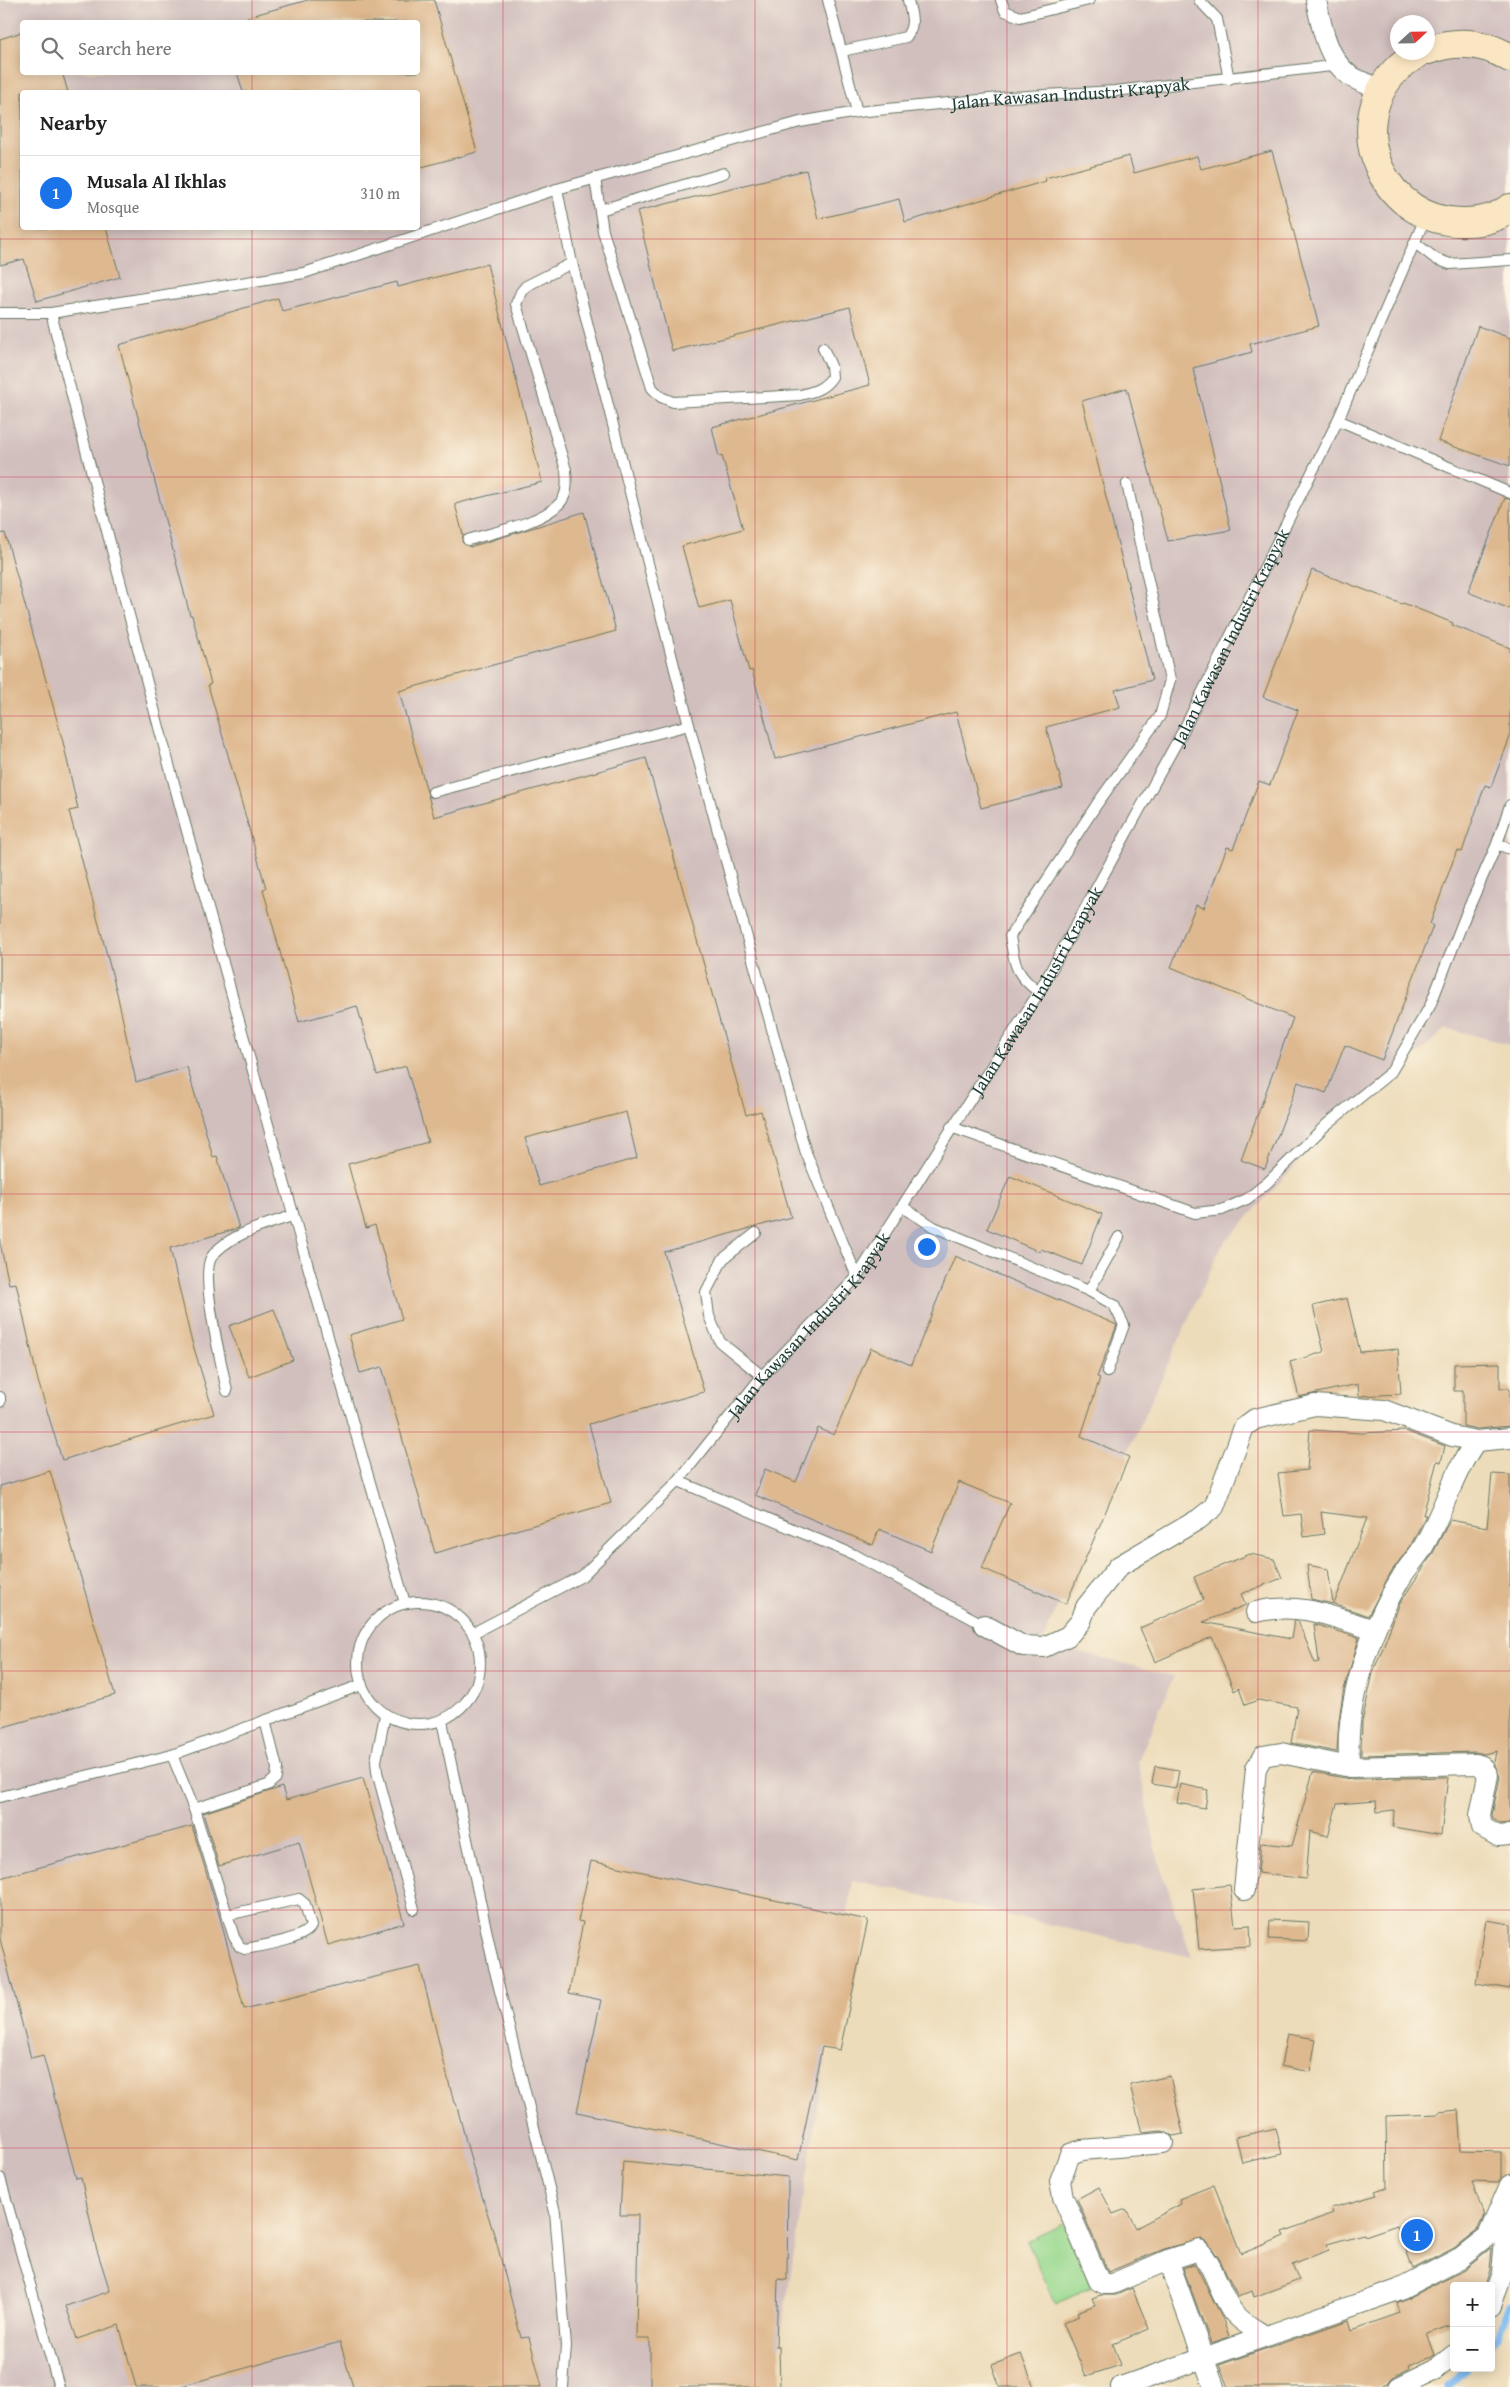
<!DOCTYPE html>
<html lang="en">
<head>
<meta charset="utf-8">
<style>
	body { margin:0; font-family:"Gentium Book Plus",serif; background:#f6f6f6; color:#222 }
	.controls { position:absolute; right:15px; bottom:15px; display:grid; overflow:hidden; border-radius:5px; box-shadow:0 2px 12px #0003 }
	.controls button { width:45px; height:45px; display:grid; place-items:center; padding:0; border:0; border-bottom:1px solid #e0e0e0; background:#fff; color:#222; font:25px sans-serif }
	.compass { position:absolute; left:1390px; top:15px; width:45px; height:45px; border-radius:50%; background:#fff; box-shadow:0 2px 12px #0003; rotate:68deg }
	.you { position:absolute; left:926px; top:1246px; width:18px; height:18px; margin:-12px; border:4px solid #fff; border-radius:50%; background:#1a73e8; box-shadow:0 0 0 8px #1a73e833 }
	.badge { display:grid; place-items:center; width:32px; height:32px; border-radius:50%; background:#1a73e8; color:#fff; font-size:16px; font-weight:700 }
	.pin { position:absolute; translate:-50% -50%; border:2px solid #fff; box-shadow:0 1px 5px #0006 }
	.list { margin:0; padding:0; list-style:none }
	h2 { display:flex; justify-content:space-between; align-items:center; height:65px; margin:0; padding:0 20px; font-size:21px }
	h2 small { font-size:16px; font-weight:400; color:#767676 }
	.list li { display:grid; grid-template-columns:32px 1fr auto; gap:15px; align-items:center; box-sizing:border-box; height:75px; padding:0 20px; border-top:1px solid #e0e0e0 }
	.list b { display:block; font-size:19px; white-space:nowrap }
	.list p { margin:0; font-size:16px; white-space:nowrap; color:#767676 }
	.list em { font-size:16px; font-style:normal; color:#767676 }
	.icon { flex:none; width:28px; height:28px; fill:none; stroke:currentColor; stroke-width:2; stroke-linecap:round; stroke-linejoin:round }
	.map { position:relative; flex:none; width:1510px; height:2387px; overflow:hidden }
	.search { position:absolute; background:#fff; box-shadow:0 2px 12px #0003; left:20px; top:20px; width:400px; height:55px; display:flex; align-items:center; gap:12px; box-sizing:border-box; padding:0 18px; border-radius:5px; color:#767676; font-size:19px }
	.panel { position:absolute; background:#fff; box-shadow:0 2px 12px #0003; left:20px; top:90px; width:400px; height:140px; border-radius:5px }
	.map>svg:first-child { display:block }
	.industrial { fill:#d1bfbe; fill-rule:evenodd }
	.green { fill:#99d98f; stroke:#5c8b62 }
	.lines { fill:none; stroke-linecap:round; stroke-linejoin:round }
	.stream { stroke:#81bdf4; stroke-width:7 }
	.building { fill:#deb88e; fill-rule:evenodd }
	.lane-casing { stroke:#677563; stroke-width:12 }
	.street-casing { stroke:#677563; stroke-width:22 }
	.secondary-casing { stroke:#677563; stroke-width:30 }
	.lane { stroke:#fff; stroke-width:10 }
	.street { stroke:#fff; stroke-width:20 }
	.secondary { stroke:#fbe6c3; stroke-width:28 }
	.grid { fill:none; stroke:#d1495b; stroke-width:1; stroke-opacity:0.55 }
	.labels { text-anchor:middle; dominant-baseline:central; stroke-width:4; stroke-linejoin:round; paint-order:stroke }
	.street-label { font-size:18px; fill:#1f3d34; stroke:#fcf5e5 }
</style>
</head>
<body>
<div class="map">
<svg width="1510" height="2387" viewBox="0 0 1510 2387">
	<rect width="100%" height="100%" fill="#fcf5e5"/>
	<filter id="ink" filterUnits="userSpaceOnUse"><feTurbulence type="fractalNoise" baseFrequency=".02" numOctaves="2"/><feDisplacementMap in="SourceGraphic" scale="10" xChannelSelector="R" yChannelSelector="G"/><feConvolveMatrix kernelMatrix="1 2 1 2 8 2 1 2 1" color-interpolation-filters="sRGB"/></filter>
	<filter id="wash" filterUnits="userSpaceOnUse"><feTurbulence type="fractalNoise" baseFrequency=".0096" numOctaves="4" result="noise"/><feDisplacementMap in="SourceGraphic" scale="20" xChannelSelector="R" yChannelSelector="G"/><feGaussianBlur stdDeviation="1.12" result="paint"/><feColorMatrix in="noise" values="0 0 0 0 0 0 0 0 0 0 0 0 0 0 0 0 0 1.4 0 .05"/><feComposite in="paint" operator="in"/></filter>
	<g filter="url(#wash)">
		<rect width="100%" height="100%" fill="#eddcba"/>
		<path class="industrial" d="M0 0H1510V1045L1447 1028 1318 1140 1221 1247 1041 1643 1174 1676 1138 1761 1160 1867 1192 1957 853 1880 773 2387H0ZM22 22H418V72H22ZM1398 22H1428V52H1398ZM22 92H418V228H22Z"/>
		<path class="green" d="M1063 2224 1092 2287 1056 2304 1027 2241Z"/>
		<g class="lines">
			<g class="stream">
				<path d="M1491 2343 1498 2336 1510 2304"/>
				<path d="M1449 2387 1467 2368"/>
			</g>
		</g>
		<g id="blocks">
			<g class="building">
				<path d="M308 0H434L477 152 418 168V92H243L237 72H418V22H248L247 17Z"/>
				<path d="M22 32V72H62L68 92H22V228H106L120 277 37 301 24 259 0 265V39Z"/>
				<path d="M1272 151 1319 326 1250 344 1252 352 1193 368 1231 530 1168 541 1127 388 1082 401 1152 680 1115 690 1120 707 1046 727 1063 788 981 808 956 712 775 759 752 670 749 671 730 600 699 608 682 546 743 529 722 456 719 457 712 427 870 385 850 307 672 351 637 211 806 170 818 219 899 199 905 222 1046 181 1045 178 1129 156 1134 173 1197 156 1201 169Z"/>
				<path d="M487 264 542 482 455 504 463 535 462 542 470 547 584 512 616 631 399 691 434 817 646 758 746 1115 761 1111 791 1217 664 1252 704 1392 589 1424 611 1503 435 1553 382 1367 360 1373 349 1335 402 1319 375 1225 366 1228 348 1164 428 1142 406 1066 377 1075 357 1006 299 1022 263 889 266 888 208 685 211 684 192 615H190L119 345 278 298 282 311 397 282 398 287ZM626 1112 637 1158 539 1186 525 1138Z"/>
				<path d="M1478 326 1510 338V466L1438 441Z"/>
				<path d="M1505 498 1510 500V609L1468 592Z"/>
				<path d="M5 533 63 742 78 809 69 811 117 993 136 1082 187 1067 213 1157 217 1156 239 1228 170 1248 190 1335 214 1414 62 1460 38 1381 16 1283 9 1284 0 1243V534Z"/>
				<path d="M1312 570 1402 604 1403 603 1453 623 1452 625 1510 648V737L1491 787 1485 785 1462 852 1457 850 1430 924 1433 926 1382 1060 1345 1045 1326 1093 1298 1082 1265 1169 1241 1160 1293 1018 1171 967 1196 905 1204 908 1227 847 1233 849 1259 781 1270 785 1298 710 1263 697Z"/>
				<path d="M1010 1176 1102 1214 1082 1265 1041 1249 1040 1252 987 1229Z"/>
				<path d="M955 1256 1117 1325 1097 1377 1100 1378 1081 1436 1129 1457 1066 1604 982 1568 1010 1503 959 1482 931 1551 879 1529 873 1545 755 1495 765 1469 796 1482 818 1428 834 1435 871 1348 911 1365Z"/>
				<path d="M1347 1298 1360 1352 1398 1349 1401 1394 1359 1396 1358 1384 1299 1397 1290 1362 1324 1352 1313 1306Z"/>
				<path d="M274 1309 293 1360 249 1377 229 1326Z"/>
				<path d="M1500 1363V1388H1510V1426L1477 1429 1463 1426V1391H1454V1364Z"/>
				<path d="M1310 1430 1362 1433 1405 1431 1445 1446 1441 1462 1437 1461 1423 1515H1426L1411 1545 1391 1572 1368 1616 1334 1604 1367 1518 1321 1512 1324 1534 1304 1537 1301 1514 1284 1516 1278 1473 1307 1470Z"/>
				<path d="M50 1471 115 1695 0 1728V1486Z"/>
				<path d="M1492 1474 1510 1475V1823L1501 1824 1493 1819 1492 1815 1500 1777 1494 1763 1496 1751 1484 1754 1476 1752 1361 1755V1745L1362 1722 1373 1673 1400 1603 1433 1553 1450 1520 1487 1527Z"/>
				<path d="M1250 1554 1274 1559 1282 1578 1241 1594 1246 1605 1203 1622 1291 1639 1294 1621H1298L1315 1663 1319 1662 1314 1624 1359 1638 1343 1693 1339 1720 1337 1752 1291 1743 1297 1707 1258 1700 1245 1705 1239 1688 1234 1691 1212 1637 1155 1662 1140 1628 1203 1600 1194 1577Z"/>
				<path d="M1307 1565 1328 1569 1333 1604 1311 1599Z"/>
				<path d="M1155 1766 1179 1770 1176 1788 1152 1784Z"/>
				<path d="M1313 1772 1350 1779 1448 1777 1441 1835 1393 1827 1394 1810 1377 1812 1376 1801 1337 1804 1328 1836 1310 1831 1306 1879 1258 1873 1261 1843 1292 1846Z"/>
				<path d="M363 1778 404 1923 328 1945 299 1842 219 1866 203 1813 282 1787 286 1800Z"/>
				<path d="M1180 1784 1208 1790 1205 1808 1177 1803Z"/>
				<path d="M192 1826 219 1914 244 2009 420 1966 454 2103H456L472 2164 497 2244 521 2338 529 2337 542 2387H353L340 2342 177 2387H136L119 2325 77 2339 66 2306 110 2291 96 2247 81 2177 76 2178 43 2055 31 2058 0 1939V1878Z"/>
				<path d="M591 1861 868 1920 840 2050 822 2047 798 2160 577 2112 601 2000 569 1993 583 1922 578 1921Z"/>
				<path d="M1230 1885 1235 1926 1250 1925 1251 1946 1199 1949 1193 1889Z"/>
				<path d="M1270 1920 1309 1922 1308 1941 1269 1939Z"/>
				<path d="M1486 1920 1510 1924V1989L1476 1983Z"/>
				<path d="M1287 2034 1316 2039 1310 2072 1281 2066Z"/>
				<path d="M1170 2076 1183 2134 1173 2136 1162 2131 1142 2133 1130 2085Z"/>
				<path d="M1458 2110 1461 2151 1501 2152V2178L1498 2182 1472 2181 1484 2216 1478 2229 1454 2248 1413 2269 1397 2225 1365 2236 1364 2234 1327 2244 1329 2250 1292 2264 1299 2280 1254 2297 1252 2291 1238 2297 1219 2258 1208 2243 1202 2239 1164 2249 1108 2272 1077 2199 1099 2187 1113 2214 1126 2209 1136 2228 1181 2204 1179 2199 1214 2185 1241 2254 1285 2236 1283 2232 1333 2213 1331 2208 1377 2195 1375 2191 1387 2187 1386 2116 1439 2114V2112Z"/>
				<path d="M1276 2128 1282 2154 1242 2163 1236 2137Z"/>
				<path d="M623 2161 788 2177 787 2280 778 2279 776 2347H779L780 2387H650V2339H636L638 2215H620Z"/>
				<path d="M1492 2248 1490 2271 1485 2286H1454V2323L1427 2333 1435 2355 1409 2365 1410 2368 1393 2377 1388 2383 1379 2387H1228L1219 2365 1349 2320 1352 2330 1400 2313 1397 2303 1465 2269Z"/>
				<path d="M1195 2264 1222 2317 1229 2337 1211 2343 1183 2268Z"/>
				<path d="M1132 2288 1149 2329 1113 2344 1121 2365 1086 2376 1063 2323 1079 2316 1077 2312 1095 2305 1092 2298 1101 2295H1116Z"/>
				<path d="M1021 2354 1034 2387H1000L992 2365Z"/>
			</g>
		</g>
	</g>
	<g filter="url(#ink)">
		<use href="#blocks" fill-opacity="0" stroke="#677563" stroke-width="1"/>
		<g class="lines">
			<g class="lane-casing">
				<g id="lane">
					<path d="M828 0 857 112"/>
					<path d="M1001 0 1005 11 1020 17 1089 0"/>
					<path d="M1199 0 1217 19 1229 79"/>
					<path d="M842 51 906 37C916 25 911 14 908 0"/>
					<path d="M595 178 603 231 652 388 661 397 673 402 800 395C813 392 824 389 832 377L831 366 823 348"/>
					<path d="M557 189 572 263 689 725 805 1150 857 1277"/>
					<path d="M600 210 724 173"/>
					<path d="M1415 243 1436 259 1450 264 1510 260"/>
					<path id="s1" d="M0 313H51L304 273 557 189 800 122 857 112 1010 97 1115 91 1340 65"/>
					<path d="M51 313C160 745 280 1175 405 1603"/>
					<path d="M1338 420 1510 493"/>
					<path d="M468 540C494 532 542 523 560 503 568 494 567 481 566 470L516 304 521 292 526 286 572 263"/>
					<path d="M433 792 689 725"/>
					<path d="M1497 844 1510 849"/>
					<path d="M1039 992C1015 975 1014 963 1010 936L1097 804 1160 716 1170 680 1127 484"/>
					<path d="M951 1127 1195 1213 1222 1210 1247 1199 1267 1183 1326 1125 1391 1072 1430 1006 1466 914 1497 844 1510 805"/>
					<path d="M903 1207 934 1227 1089 1291 1114 1305 1124 1325 1107 1372"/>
					<path d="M756 1233 723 1259 706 1292 709 1316 720 1342 762 1376"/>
					<path d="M1089 1291 1119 1237"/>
					<path d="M227 1391C222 1366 200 1277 211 1258 225 1235 269 1224 292 1216"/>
					<path d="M0 1397V1402"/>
					<path d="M678 1481 855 1555 984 1625"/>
					<circle cx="419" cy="1663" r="61"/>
					<path id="s2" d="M473 1633 582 1576 678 1481 762 1376 857 1277 1039 992 1184 729 1338 420 1426 216"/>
					<path d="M385 1715 376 1761 377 1772 414 1909"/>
					<path d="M442 1721 494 1967 555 2212 566 2346 563 2387"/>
					<path d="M172 1755 194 1809 234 1937 240 1947 245 1949C260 1946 304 1940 311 1926L305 1904 299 1899 227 1915"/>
					<path d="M0 1797 172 1755 361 1685"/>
					<path d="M194 1809 268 1785 276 1778 277 1768 265 1720"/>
					<path d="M0 2178 59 2387"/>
				</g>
			</g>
			<g class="street-casing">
				<g id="street">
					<path d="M1316 0C1321 24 1327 59 1349 75 1358 82 1372 85 1382 90"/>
					<path d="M1256 1612C1301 1601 1332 1617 1374 1630"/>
					<path d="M984 1625 1023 1646 1044 1647 1068 1636 1081 1621 1086 1607 1119 1566 1199 1519 1214 1507 1244 1427 1255 1419 1315 1405 1384 1410 1452 1436 1476 1441 1510 1438"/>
					<path d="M1350 1767C1342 1711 1371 1626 1401 1578 1407 1567 1417 1558 1423 1547 1443 1513 1453 1473 1476 1441"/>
					<path d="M1244 1890 1256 1768 1263 1756 1281 1753 1350 1767 1476 1764 1482 1766 1488 1775 1480 1815 1482 1827 1498 1836 1510 1835"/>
					<path d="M1163 2143 1082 2150 1070 2154 1060 2181 1063 2197 1099 2281 1105 2284H1112L1168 2260 1214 2387"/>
					<path d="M1168 2260 1199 2250C1215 2267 1219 2293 1233 2312 1241 2322 1254 2329 1265 2336"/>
					<path d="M1491 2305 1502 2274 1508 2202"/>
					<path d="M1121 2387 1398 2290 1460 2258 1488 2236 1510 2185"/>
					<path d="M1399 2387 1436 2369 1454 2355"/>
				</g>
			</g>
			<g class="secondary-casing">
				<g id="secondary">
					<path d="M1428 50C1456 40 1484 42 1510 58"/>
					<path d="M1419 52C1412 58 1404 62 1398 68 1338 127 1386 226 1467 222 1482 222 1498 217 1510 208"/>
				</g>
			</g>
			<use href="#lane" class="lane"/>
			<use href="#street" class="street"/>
			<use href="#secondary" class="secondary"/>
		</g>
	</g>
	<path class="grid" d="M252 0V22M503 0V2387M755 0V2387M1007 0V2387M1258 0V2387M252 72V92M252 228V2387M0 239H1510M0 477H1510M0 716H1510M0 955H1510M0 1194H1510M0 1432H1510M0 1671H1510M0 1910H1510M0 2148H1510"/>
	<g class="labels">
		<g class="street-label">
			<text stroke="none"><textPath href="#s1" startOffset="1098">Jalan Kawasan Industri Krapyak</textPath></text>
			<text stroke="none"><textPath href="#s2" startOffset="1272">Jalan Kawasan Industri Krapyak</textPath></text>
			<text stroke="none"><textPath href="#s2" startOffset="868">Jalan Kawasan Industri Krapyak</textPath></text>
			<text stroke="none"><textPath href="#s2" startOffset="462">Jalan Kawasan Industri Krapyak</textPath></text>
		</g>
	</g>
</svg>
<div class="controls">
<button>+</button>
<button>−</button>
</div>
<svg class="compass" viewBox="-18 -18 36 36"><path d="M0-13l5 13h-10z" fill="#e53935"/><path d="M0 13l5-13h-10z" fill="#767676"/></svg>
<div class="you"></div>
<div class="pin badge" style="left:1417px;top:2235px">1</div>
<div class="search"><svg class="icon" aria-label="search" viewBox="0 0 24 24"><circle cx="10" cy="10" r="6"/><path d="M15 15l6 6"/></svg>Search here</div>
<section class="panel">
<h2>Nearby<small></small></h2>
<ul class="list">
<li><span class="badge">1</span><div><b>Musala Al Ikhlas</b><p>Mosque</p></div><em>310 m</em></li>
</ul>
</section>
</div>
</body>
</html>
